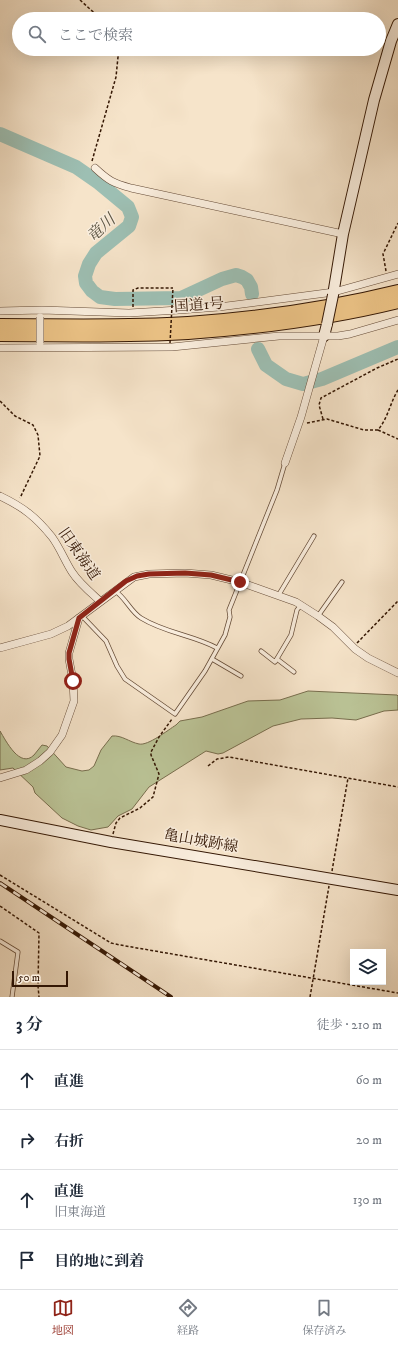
<!DOCTYPE html>
<html lang="ja">
<head>
<meta charset="utf-8">
<style>
	body { margin:0; font-family:"IM FELL DW Pica","Noto Serif JP",serif; background:#f6f6f7; color:#1f2937 }
	.controls { position:absolute; right:12px; bottom:12px; display:grid; overflow:hidden; border-radius:0px; box-shadow:0 4px 16px #0002 }
	.controls button { width:36px; height:36px; display:grid; place-items:center; padding:0; border:0; border-bottom:1px solid #e0e1e3; background:#fff; color:#1f2937; font:20px sans-serif }
	.scale { position:absolute; left:12px; bottom:10px; width:56px; box-sizing:border-box; padding-left:4px; border:2px solid #341704; border-top:0; font-size:11px; line-height:14px; white-space:nowrap; color:#341704; -webkit-text-stroke:3px #f9eddd; paint-order:stroke }
	.stop { position:absolute; width:12px; height:12px; margin:-9px; border:3px solid #8f2418; border-radius:50%; background:#fff }
	.stop.end { background:#8f2418; border-color:#fff; box-shadow:0 1px 4px #0008 }
	.list { margin:0; padding:0; list-style:none }
	h2 { display:flex; justify-content:space-between; align-items:center; height:52px; margin:0; padding:0 16px; font-size:17px }
	h2 small { font-size:13px; font-weight:400; color:#747a83 }
	.list li { display:grid; grid-template-columns:26px 1fr auto; gap:12px; align-items:center; box-sizing:border-box; height:60px; padding:0 16px; border-top:1px solid #e0e1e3 }
	.list b { display:block; font-size:15px; white-space:nowrap }
	.list p { margin:0; font-size:13px; white-space:nowrap; color:#747a83 }
	.list em { font-size:13px; font-style:normal; color:#747a83 }
	.icon { flex:none; width:22px; height:22px; fill:none; stroke:currentColor; stroke-width:2; stroke-linecap:round; stroke-linejoin:round }
	.map { position:relative; flex:none; width:398px; height:997px; overflow:hidden }
	.search { position:absolute; background:#fff; box-shadow:0 4px 16px #0002; left:12px; right:12px; top:12px; height:44px; display:flex; align-items:center; gap:10px; box-sizing:border-box; padding:0 14px; border-radius:22px; color:#747a83; font-size:15px }
	.sheet { height:292px; background:#fff }
	nav { display:flex; justify-content:space-around; align-items:center; box-sizing:border-box; height:56px; border-top:1px solid #e0e1e3; background:#fff; font-size:11px; color:#747a83 }
	nav a { display:grid; justify-items:center; gap:2px }
	nav .on { color:#8f2418 }
	.map>svg:first-child { display:block }
	.green { fill:#bbc497; stroke:#786e4e }
	.lines { fill:none; stroke-linecap:round; stroke-linejoin:round }
	.river { stroke:#9dbfb3; stroke-width:14 }
	.lane-casing { stroke:#644a36; stroke-width:5 }
	.street-casing { stroke:#644a36; stroke-width:8 }
	.secondary-casing { stroke:#341704; stroke-width:12 }
	.highway-casing { stroke:#341704; stroke-width:14 }
	.path { stroke:#341704; stroke-width:1.5; stroke-dasharray:3 2; stroke-linecap:butt }
	.lane { stroke:#f9eddd; stroke-width:3.5 }
	.street { stroke:#f9eddd; stroke-width:7 }
	.secondary { stroke:#f9eddd; stroke-width:10 }
	.highway { stroke:#ebc285; stroke-width:12 }
	.rail-casing { stroke:#341704; stroke-width:4 }
	.rail { stroke:#f9eddd; stroke-width:2.5; stroke-dasharray:8; stroke-linecap:butt }
	.street-bridge-casing { stroke:#644a36; stroke-width:8; stroke-linecap:butt }
	.secondary-bridge-casing { stroke:#341704; stroke-width:12; stroke-linecap:butt }
	.path-bridge { stroke:#341704; stroke-width:1.5; stroke-dasharray:3 2; stroke-linecap:butt }
	.street-bridge { stroke:#f9eddd; stroke-width:7 }
	.secondary-bridge { stroke:#f9eddd; stroke-width:10 }
	.route { stroke:#8f2418; stroke-width:5 }
	.labels { text-anchor:middle; dominant-baseline:central; stroke-width:3; stroke-linejoin:round; paint-order:stroke }
	.street-label { font-size:15px; fill:#341704; stroke:#f9eddd }
	.water-label { font-size:16px; font-style:italic; fill:#595241; stroke:#f9eddd }
</style>
</head>
<body>
<div class="map">
<svg width="398" height="997" viewBox="0 0 398 997">
	<rect width="100%" height="100%" fill="#f6e4ca"/>
	<filter id="stains"><feTurbulence type="fractalNoise" baseFrequency=".005" numOctaves="4"/><feColorMatrix values="0 0 0 0 .2 0 0 0 0 .09 0 0 0 0 .02 0 0 0 .5 -.17"/></filter>
	<radialGradient id="worn" r=".72"><stop offset=".6" stop-color="#630" stop-opacity="0"/><stop offset="1" stop-color="#630" stop-opacity=".3"/></radialGradient>
	<path class="green" d="M308 691 397 695 398 696V710L384 711 356 720 332 718 301 719 273 726 223 753 218 754 206 751 149 787 132 809 118 816 108 827 91 830 78 826 62 818 35 793 33 787 13 768 0 770V731C6 741 20 769 34 755 37 752 39 748 42 745L47 746 66 767 82 771 89 770 94 766 101 750 112 736C122 735 129 742 139 744 148 746 168 730 176 725L180 721 202 717 248 701 280 700Z"/>
	<g class="lines">
		<g class="river">
			<path d="M0 134 76 167 99 183 128 207 132 217 129 226 96 253 89 264 85 276 86 283 92 291 100 297 115 299 181 298 222 279 236 275 242 277 247 280 251 287 252 294"/>
			<path d="M258 349 266 365 286 379 303 384 322 379 398 347"/>
		</g>
		<g class="lane-casing">
			<g id="lane">
				<path d="M115 591C126 598 130 611 141 618 165 633 193 635 217 648"/>
				<path d="M278 596 314 536"/>
				<path d="M82 616 106 641 117 666 125 679 175 714 205 671 225 635 230 617 229 610 277 490 285 463"/>
				<path d="M318 616 342 582"/>
				<path d="M261 651 275 662 291 635 297 610 301 605"/>
				<path d="M212 659 241 676"/>
				<path d="M277 659 294 672"/>
				<path d="M0 941 18 952 12 997"/>
			</g>
		</g>
		<g class="street-casing">
			<g id="street">
				<path d="M95 168C109 181 113 183 131 188L343 234"/>
				<path d="M0 311 42 310 129 313 179 310 219 307 334 292 398 274"/>
				<path d="M0 348 172 347 279 336H338L350 334 398 320"/>
				<path d="M285 463 301 417 324 336"/>
				<path d="M0 496C23 507 36 517 52 537 60 548 65 561 72 572 79 583 90 592 100 601"/>
				<path d="M0 648 51 634 68 626 134 577 149 574 185 573 211 575 240 582 296 602 318 616 333 627 355 649 368 658 398 673"/>
				<path d="M0 778 26 770 40 761 50 752 62 735 74 701 73 681 69 659V653L79 618"/>
			</g>
		</g>
		<g class="secondary-casing">
			<g id="secondary">
				<path d="M333 295 343 234 374 100 391 41 398 24"/>
				<path d="M324 336 327 324"/>
				<path d="M0 820 111 842 398 890"/>
			</g>
		</g>
		<g class="highway-casing">
			<g id="highway">
				<path d="M0 325C63 325 126 327 188 323 259 318 329 308 398 291"/>
				<path d="M0 335C62 335 126 337 188 333 258 328 329 319 398 302"/>
			</g>
		</g>
		<g class="path">
			<path d="M80 0 101 19"/>
			<path d="M92 161 116 77 118 57 117 49"/>
			<path d="M386 271 383 254 398 223"/>
			<path d="M133 307V290L138 288H173"/>
			<path d="M0 401 15 416 33 425 38 435 40 456 20 498"/>
			<path d="M323 419 319 405 321 398 377 368 398 359"/>
			<path d="M307 423 327 419 364 430H378C388 418 390 403 398 390"/>
			<path d="M378 430 398 439"/>
			<path d="M357 643 398 601"/>
			<path d="M208 766 217 759 229 757 398 787"/>
			<path d="M113 834 116 823 120 818 140 808 153 797 159 774 151 755V752L159 737 172 719"/>
			<path d="M332 871 348 778"/>
			<path d="M0 875 111 943 120 945 398 993"/>
			<path d="M0 906 39 933 38 986 39 997"/>
			<path d="M310 997 329 886"/>
		</g>
		<use href="#lane" class="lane"/>
		<use href="#street" class="street"/>
		<use href="#secondary" class="secondary"/>
		<use href="#highway" class="highway"/>
		<g class="rail-casing">
			<path id="rail" d="M0 883 171 997"/>
		</g>
		<use href="#rail" class="rail"/>
		<g class="street-bridge-casing">
			<path id="street-bridge" d="M40 343V317"/>
		</g>
		<g class="secondary-bridge-casing">
			<path id="secondary-bridge" d="M327 324 333 295"/>
		</g>
		<path class="path-bridge" d="M170 343 173 288"/>
		<use href="#street-bridge" class="street-bridge"/>
		<use href="#secondary-bridge" class="secondary-bridge"/>
	</g>
	<g class="lines">
		<path class="route" d="M73 681 69 659V653L79 618 126 581 137 576 149 574 185 573 211 575 240 582"/>
	</g>
	<g class="labels">
		<g class="street-label">
			<text transform="translate(199 305) rotate(-4)">国道1号</text>
			<text transform="translate(79 554) rotate(55)">旧東海道</text>
			<text transform="translate(201 841) rotate(10)">亀山城跡線</text>
		</g>
		<g class="water-label">
			<text transform="translate(101 228) rotate(-42)">竜川</text>
		</g>
	</g>
	<rect width="100%" height="100%" filter="url(#stains)"/>
	<rect width="100%" height="100%" fill="url(#worn)"/>
</svg>
<div class="controls">
<button><svg class="icon" aria-label="layers" viewBox="0 0 24 24"><path d="M12 4l9 5-9 5-9-5zM3 14l9 5 9-5"/></svg></button>
</div>
<div class="scale">50 m</div>
<div class="stop" style="left:73px;top:681px"></div>
<div class="stop end" style="left:240px;top:582px"></div>
<div class="search"><svg class="icon" aria-label="search" viewBox="0 0 24 24"><circle cx="10" cy="10" r="6"/><path d="M15 15l6 6"/></svg>ここで検索</div>
</div>
<section class="sheet">
<h2>3 分<small>徒歩 · 210 m</small></h2>
<ul class="list">
<li><svg class="icon" aria-label="ahead" viewBox="0 0 24 24"><path d="M12 20V5M6 11l6-6 6 6"/></svg><div><b>直進</b></div><em>60 m</em></li>
<li><svg class="icon" aria-label="right" viewBox="0 0 24 24"><path d="M7 20v-9h11M14 6l5 5-5 5"/></svg><div><b>右折</b></div><em>20 m</em></li>
<li><svg class="icon" aria-label="ahead" viewBox="0 0 24 24"><path d="M12 20V5M6 11l6-6 6 6"/></svg><div><b>直進</b><p>旧東海道</p></div><em>130 m</em></li>
<li><svg class="icon" aria-label="arrive" viewBox="0 0 24 24"><path d="M6 21V4h12l-3 4 3 4H6"/></svg><div><b>目的地に到着</b></div></li>
</ul>
</section>
<nav>
<a class="on"><svg class="icon" aria-label="map" viewBox="0 0 24 24"><path d="M3 6l6-2 6 2 6-2v14l-6 2-6-2-6 2zM9 4v14M15 6v14"/></svg>地図</a>
<a><svg class="icon" aria-label="directions" viewBox="0 0 24 24"><path d="M12 3l9 9-9 9-9-9zM9 14v-3h6M13 9l2 2-2 2"/></svg>経路</a>
<a><svg class="icon" aria-label="saved" viewBox="0 0 24 24"><path d="M7 4h10v16l-5-4-5 4z"/></svg>保存済み</a>
</nav>
</body>
</html>
